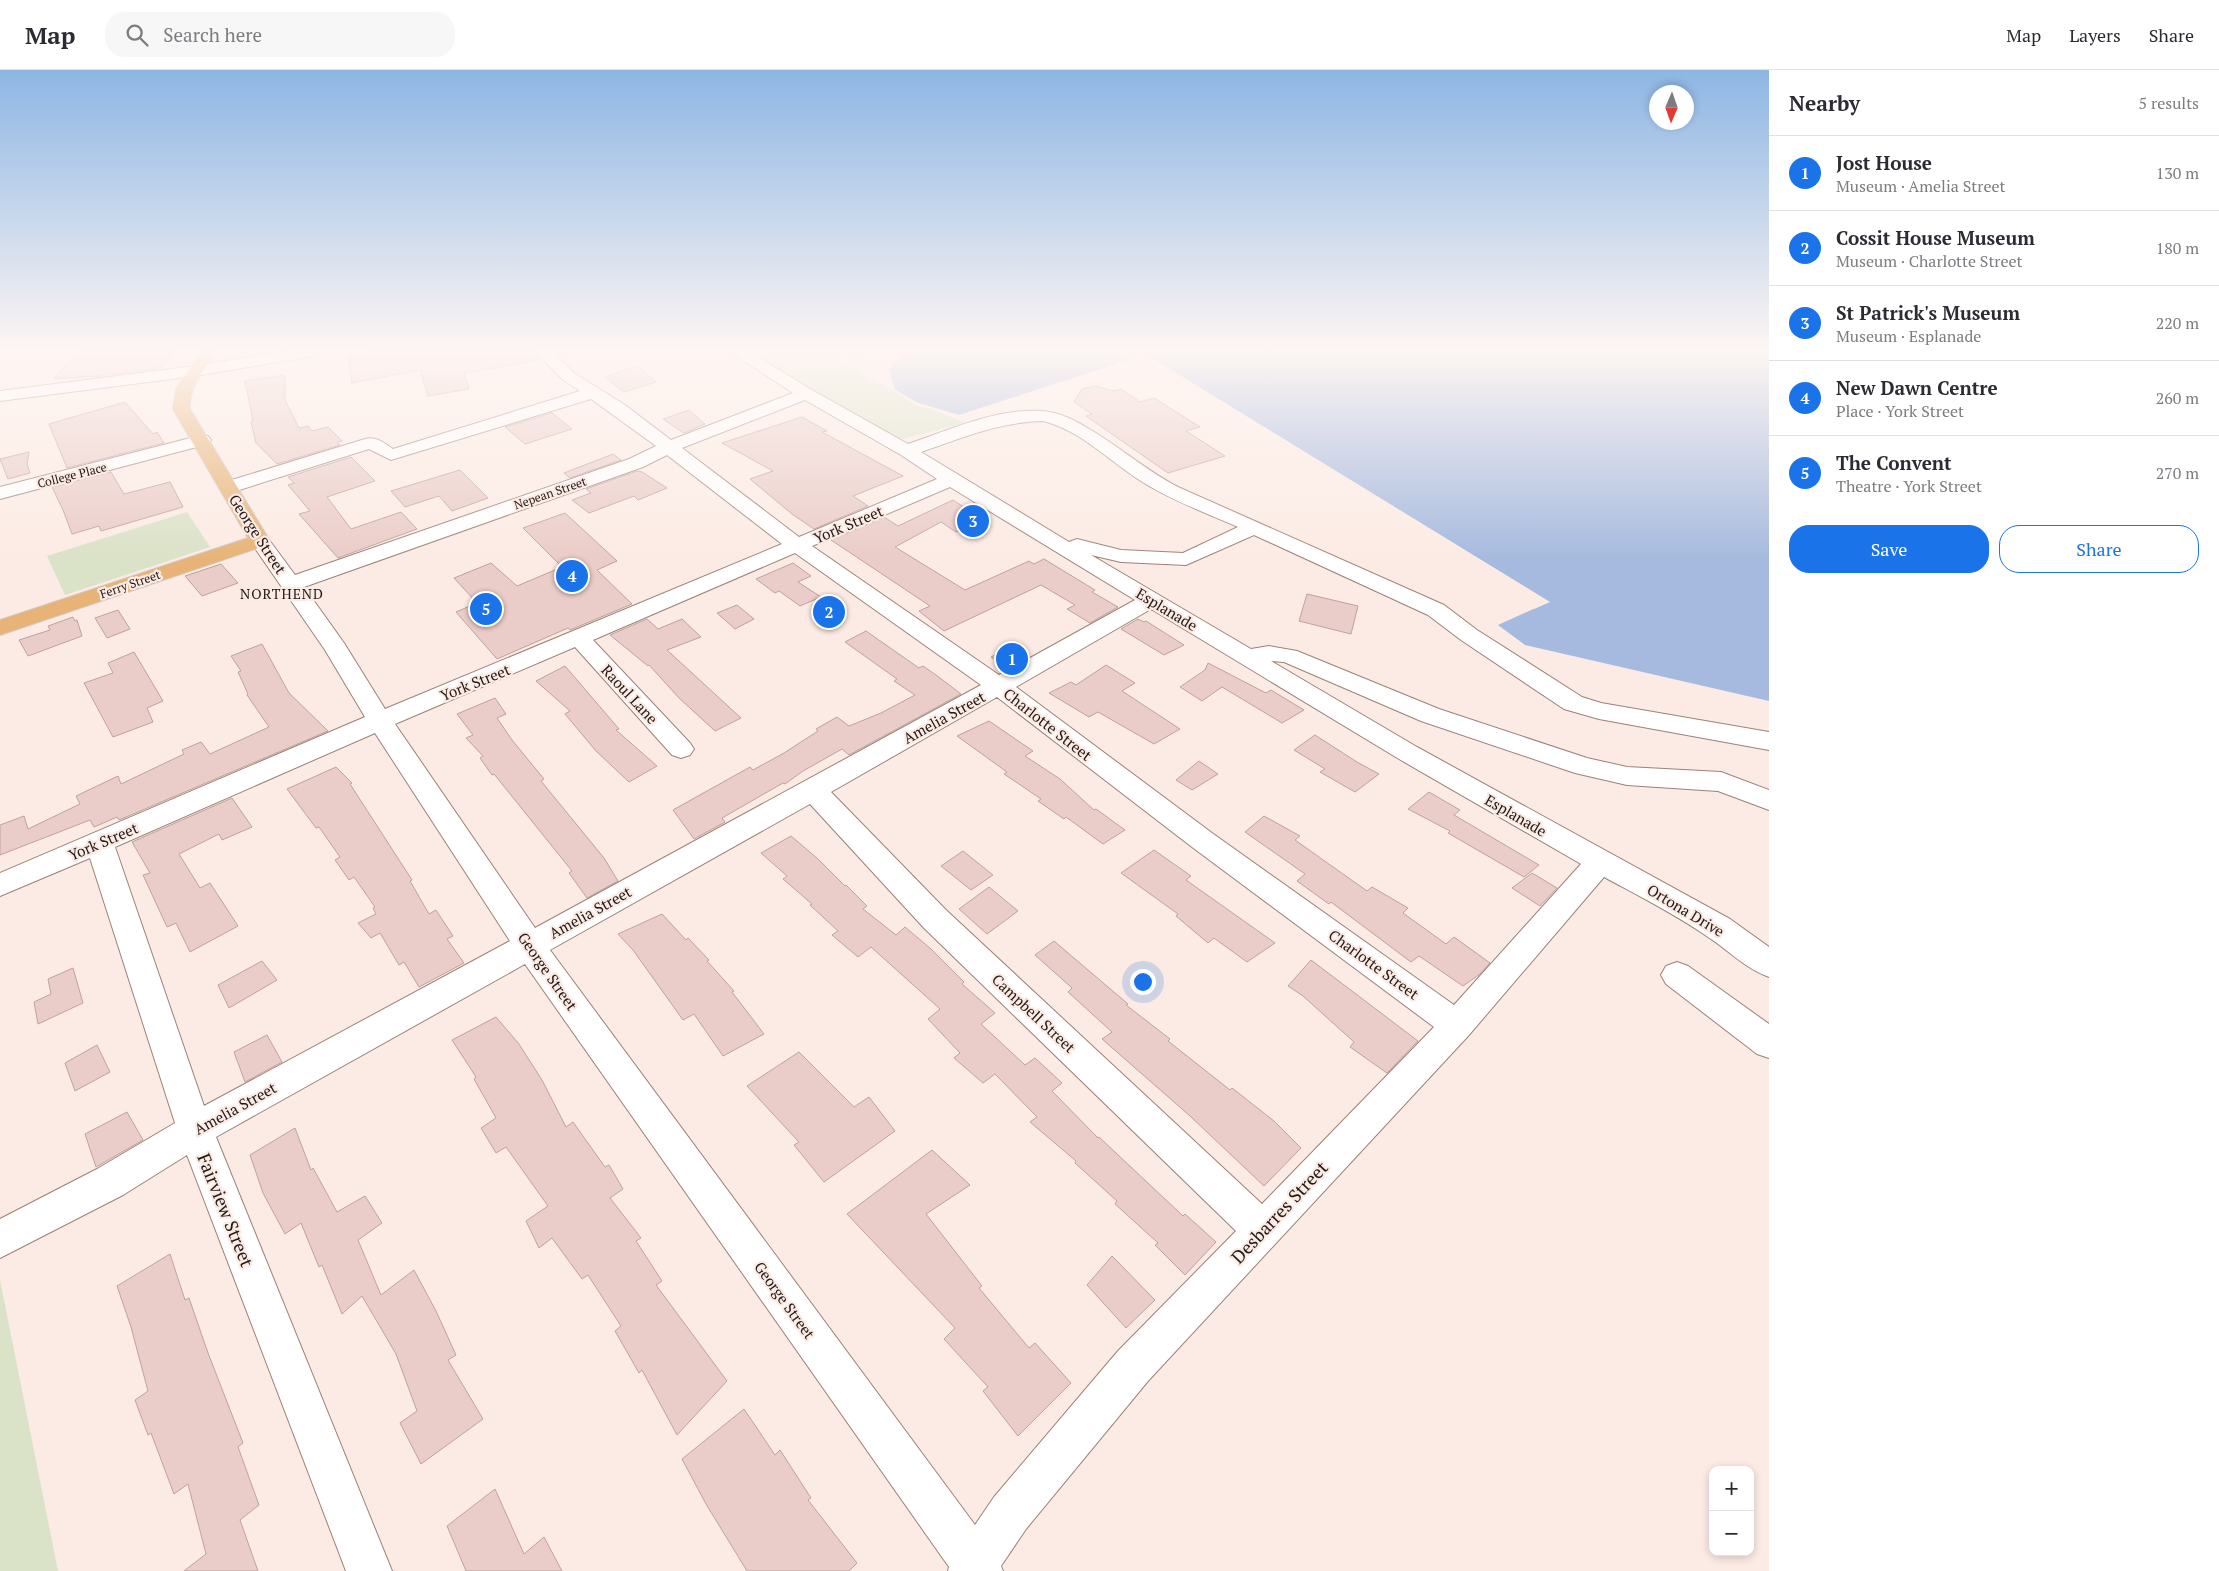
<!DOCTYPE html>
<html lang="en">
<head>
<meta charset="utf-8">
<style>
	body { margin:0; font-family:"PT Serif",serif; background:#f7f7f7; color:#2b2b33 }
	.controls { position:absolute; right:15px; bottom:15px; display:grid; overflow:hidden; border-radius:10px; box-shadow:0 2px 8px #0003 }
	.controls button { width:45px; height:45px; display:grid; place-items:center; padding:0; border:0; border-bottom:1px solid #e1e1e2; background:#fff; color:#2b2b33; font:25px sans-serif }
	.compass { position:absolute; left:1649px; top:15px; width:45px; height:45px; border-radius:50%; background:#fff; box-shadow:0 2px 8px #0003; rotate:182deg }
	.you { position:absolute; left:1142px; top:911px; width:18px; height:18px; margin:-12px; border:4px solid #fff; border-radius:50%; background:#1a73e8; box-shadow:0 0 0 8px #1a73e833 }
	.badge { display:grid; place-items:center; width:32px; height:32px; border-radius:50%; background:#1a73e8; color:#fff; font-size:16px; font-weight:700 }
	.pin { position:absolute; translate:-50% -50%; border:2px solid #fff; box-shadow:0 1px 5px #0006 }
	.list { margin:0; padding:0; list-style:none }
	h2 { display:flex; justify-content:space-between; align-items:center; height:65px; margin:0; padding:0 20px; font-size:21px }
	h2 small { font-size:16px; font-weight:400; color:#7c7c81 }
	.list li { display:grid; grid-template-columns:32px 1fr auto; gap:15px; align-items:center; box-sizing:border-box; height:75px; padding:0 20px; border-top:1px solid #e1e1e2 }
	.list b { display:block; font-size:19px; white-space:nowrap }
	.list p { margin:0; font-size:16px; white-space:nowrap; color:#7c7c81 }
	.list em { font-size:16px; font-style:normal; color:#7c7c81 }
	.actions { display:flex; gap:10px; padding:15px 20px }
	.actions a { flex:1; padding:11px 0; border:1px solid #1a73e8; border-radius:20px; text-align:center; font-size:18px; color:#1a73e8 }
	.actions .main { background:#1a73e8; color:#fff }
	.icon { flex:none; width:28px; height:28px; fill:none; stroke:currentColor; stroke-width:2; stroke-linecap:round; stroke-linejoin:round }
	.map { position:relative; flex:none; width:1769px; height:1501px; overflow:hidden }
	header { display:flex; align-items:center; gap:30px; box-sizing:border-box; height:70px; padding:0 25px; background:#fff; border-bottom:1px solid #e1e1e2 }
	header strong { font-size:24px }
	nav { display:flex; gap:28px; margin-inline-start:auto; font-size:18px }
	.search { width:350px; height:45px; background:#f7f7f7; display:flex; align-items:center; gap:12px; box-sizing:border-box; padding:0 18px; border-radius:20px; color:#7c7c81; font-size:19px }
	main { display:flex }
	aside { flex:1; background:#fff }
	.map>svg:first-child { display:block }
	.green { fill:#dae2c7 }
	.water { fill:#a5bade }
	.pier { fill:#fcebe4 }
	.building { fill:#eaccc8; stroke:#bfa29e }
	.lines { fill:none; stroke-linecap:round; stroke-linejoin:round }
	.minor-casing { stroke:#9b8277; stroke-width:2 }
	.major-casing { stroke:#cecccc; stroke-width:2 }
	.minor { fill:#fff; fill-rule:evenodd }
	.major { fill:#e7b377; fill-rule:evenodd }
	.labels { text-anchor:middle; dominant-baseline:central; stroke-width:4.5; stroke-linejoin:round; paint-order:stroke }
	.far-street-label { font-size:12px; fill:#221915; stroke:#fcebe4 }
	.far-neighbourhood-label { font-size:14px; letter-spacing:1px; fill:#221915; stroke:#fcebe4 }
	.street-label { font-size:15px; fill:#221915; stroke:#fcebe4 }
	.near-street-label { font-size:18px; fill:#221915; stroke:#fcebe4 }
</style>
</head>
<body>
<header>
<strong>Map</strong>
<div class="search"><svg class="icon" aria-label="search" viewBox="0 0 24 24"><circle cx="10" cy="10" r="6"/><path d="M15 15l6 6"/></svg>Search here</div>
<nav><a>Map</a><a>Layers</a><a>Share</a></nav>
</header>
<main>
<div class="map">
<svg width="1769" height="1501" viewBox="0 0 1769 1501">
	<rect width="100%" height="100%" fill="#fcebe4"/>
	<g class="green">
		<path d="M751 281H826L841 288 864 306 933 340 966 353 902 369 810 322Z"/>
		<path d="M834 281H882L857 291Z"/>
		<path d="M187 442 210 477 65 525 47 486Z"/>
		<path d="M0 1210 58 1501H0Z"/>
	</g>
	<g class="water">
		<path d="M907 281H1118L1131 289 959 345 918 333 895 320 889 300 900 283Z"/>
		<path d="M1140 281H1769V631L1525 575 1498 555 1549 532Z"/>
	</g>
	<g class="pier">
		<path d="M907 281 900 283 889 300 895 320 918 333 959 345 961 347 917 336 894 321 887 299 899 282Z"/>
		<path d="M1137 281H1140L1550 532 1534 539 1531 537 1544 532Z"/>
	</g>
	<g class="building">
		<path d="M78 281H178L161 297 154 299 99 306 53 309Z"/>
		<path d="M372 281H533L540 290 464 303 469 319 428 326 420 300 352 313 348 285Z"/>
		<path d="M637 296 656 312 624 322 605 307Z"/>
		<path d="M285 305V330L299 358 308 356 312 361 328 357 342 371 337 372 340 375 277 394 256 373 251 352 253 351 245 311Z"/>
		<path d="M1095 316 1114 321 1121 319 1140 332 1154 328 1200 357 1186 361 1225 386 1168 403 1086 346 1092 344 1074 332 1082 319Z"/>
		<path d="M125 332 153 364 157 362 164 373 67 398 49 354Z"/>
		<path d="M689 340 705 354 684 363 663 349Z"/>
		<path d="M552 343 572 359 525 374 505 357Z"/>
		<path d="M802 347 827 361 822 362 903 406 853 426 868 436 814 459 792 444 750 409 773 401 722 373Z"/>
		<path d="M29 382 27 394 30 403 8 409 0 389Z"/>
		<path d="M613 384 621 390 570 408 564 403Z"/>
		<path d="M351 387 375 411 327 427 351 459 401 442 417 459 338 488 299 444 310 441 288 415 294 413 288 407Z"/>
		<path d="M460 400 488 428 452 441 439 426 405 437 391 421Z"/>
		<path d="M637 401 642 402 667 418 638 430 634 426 589 443 572 430 591 423 586 419Z"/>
		<path d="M111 402 124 424 170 412 183 437 101 461 99 456 72 464 63 440 52 417Z"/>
		<path d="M953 430 991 455 973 463 964 459 956 462 941 452 895 477 965 520 1029 491 1034 494 1044 489 1095 520 1092 522 1118 537 1090 553 1067 539 1075 535 1041 515 944 561 919 541 930 536 831 470 884 447 898 456Z"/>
		<path d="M565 443 617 491 597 500 632 534 570 560 568 558 497 589 456 542 477 533 454 508 491 493 517 516 562 497 523 458Z"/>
		<path d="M793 493 811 506 798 512 821 527 800 536 779 521 775 523 756 509Z"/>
		<path d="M221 494 238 513 202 526 185 506Z"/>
		<path d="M1307 524 1358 536 1351 564 1299 551Z"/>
		<path d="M737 535 754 549 735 559 717 543Z"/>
		<path d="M118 540 130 559 107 568 95 548Z"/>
		<path d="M73 547 75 551 77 550 82 566 28 586 19 570 50 560 48 556Z"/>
		<path d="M647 549 658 559 682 549 701 567 667 580 741 648 715 661 679 628 649 595 648 596 610 565Z"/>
		<path d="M1138 549 1144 552 1146 551 1184 575 1164 585 1121 559Z"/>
		<path d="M866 561 919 598 923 596 936 605 961 624 849 685 842 679 803 701 785 714 783 713 722 748 725 752 694 769 673 740 750 697 753 700 784 683 818 661 816 659 837 647 849 656 881 643 915 625 894 611 897 609 845 572Z"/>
		<path d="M262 574 289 623 328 661 119 750 117 747 94 757 90 750 0 785V755L24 746 28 759 80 734 76 726 118 706 121 714 184 684 182 680 201 672 210 684 269 657 247 625 248 624 238 602 241 601 231 586Z"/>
		<path d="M1012 576 1028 587 1007 598 991 587Z"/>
		<path d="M134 582 163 631 147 638 153 652 113 667 84 613 113 603 108 593Z"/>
		<path d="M1208 593 1266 623 1271 620 1304 640 1282 653 1222 617 1202 631 1180 617 1205 600Z"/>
		<path d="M1106 595 1135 613 1122 621 1180 659 1154 674 1098 642 1089 647 1049 623 1071 612 1076 615Z"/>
		<path d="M565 596 619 659 616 660 657 696 629 712 596 681 565 644 570 641 536 611Z"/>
		<path d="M495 628 506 644 497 648 512 670 544 709 541 711 604 788 618 811 587 828 569 803 572 801 494 704 492 705 480 688 483 686 466 668 473 665 457 644Z"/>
		<path d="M989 651 1033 681 1025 686 1060 709 1094 740 1096 739 1125 760 1103 774 1066 747 1064 749 1038 731 1041 729 1004 704 1007 702 957 666Z"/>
		<path d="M1315 665 1357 692 1379 704 1355 722 1320 702 1325 699 1294 680Z"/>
		<path d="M1199 691 1218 704 1192 720 1176 710Z"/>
		<path d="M336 697 352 713 350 714 412 810 410 811 429 844 436 840 453 866 447 869 464 893 419 917 404 892 399 895 380 863 371 868 358 853 376 844 373 838 375 837 354 807 349 810 335 790 340 787 319 757 316 758 287 719Z"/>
		<path d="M1429 722 1460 740 1454 745 1539 795 1524 807 1448 763 1450 761 1408 739Z"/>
		<path d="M232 728 252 757 222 770 219 764 179 784 200 818 210 813 238 856 190 882 176 853 167 857 143 805 150 803 132 772Z"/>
		<path d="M1264 746 1300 766 1295 770 1367 821 1372 817 1408 838 1403 843 1446 874 1454 867 1490 893 1480 904 1463 916 1419 886 1411 892 1331 832 1329 834 1297 811 1305 804 1245 762Z"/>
		<path d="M791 766 818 789 845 816 846 815 867 836 863 839 896 865 905 857 931 879 964 912 962 914 995 943 981 954 1025 995 1035 988 1062 1013 1052 1021 1098 1068 1099 1067 1183 1146 1185 1144 1216 1172 1185 1205 1155 1175 1158 1173 1115 1134 1117 1131 1075 1093 1076 1091 1030 1052 1037 1047 995 1004 983 1013 954 988 960 983 928 949 940 939 871 877 858 887 832 865 838 861 810 835 812 834 783 809 787 806 761 783Z"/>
		<path d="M1154 780 1191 806 1186 810 1275 873 1247 892 1214 868 1208 873 1176 846 1178 844 1121 803Z"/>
		<path d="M963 781 993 805 971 820 941 796Z"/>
		<path d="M1532 803 1557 818 1540 836 1512 818Z"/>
		<path d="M989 817 1018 841 987 864 959 839Z"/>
		<path d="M662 844 686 870 688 868 709 890 707 891 734 921 732 922 764 964 723 986 694 944 683 950 633 880 618 864Z"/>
		<path d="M1054 871 1128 934 1126 935 1170 969 1168 971 1230 1020 1232 1018 1274 1051 1301 1078 1264 1116 1190 1046 1102 969 1112 962 1068 922 1072 918 1035 885Z"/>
		<path d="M1311 890 1418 971 1387 1003 1350 977 1354 972 1303 926 1288 916Z"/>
		<path d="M262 891 277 910 229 938 218 915Z"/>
		<path d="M73 898 83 933 38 954 34 932 51 924 48 909Z"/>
		<path d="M496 947 519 974 542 1010 566 1057 573 1052 605 1097 609 1095 623 1119 610 1128 641 1168 636 1171 662 1211 656 1215 727 1311 677 1365 642 1300 639 1303 615 1261 621 1256 588 1205 582 1209 552 1168 539 1178 526 1151 548 1136 506 1077 496 1083 481 1058 496 1048 474 1009 476 1007 452 970Z"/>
		<path d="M267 965 282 992 245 1012 234 982Z"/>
		<path d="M97 975 110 1002 75 1021 65 993Z"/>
		<path d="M799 982 854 1037 869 1027 895 1061 824 1112 794 1075 799 1072 747 1016Z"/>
		<path d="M127 1042 143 1070 96 1097 85 1064Z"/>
		<path d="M295 1058 311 1100 313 1098 337 1142 365 1126 382 1153 358 1170 381 1225 414 1200 436 1241 456 1285 448 1290 483 1349 421 1394 400 1353 417 1341 396 1284 362 1226 342 1244 322 1195 319 1197 301 1153 285 1164 263 1123 250 1085Z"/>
		<path d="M932 1080 970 1115 926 1144 982 1216 979 1218 1029 1278 1035 1273 1071 1313 1018 1366 983 1321 988 1317 944 1269 955 1258 847 1144Z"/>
		<path d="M170 1184 185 1230 189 1228 208 1283 243 1373 238 1377 259 1435 240 1450 258 1501H184L206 1484 188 1414 174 1424 151 1363 148 1365 135 1330 148 1321 131 1257 117 1216Z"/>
		<path d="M1112 1186 1155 1230 1126 1258 1087 1215Z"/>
		<path d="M744 1339 775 1385 780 1380 811 1428 808 1430 857 1493 849 1501H747L706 1434 682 1389Z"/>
		<path d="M495 1419 524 1484 544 1467 562 1501H466L447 1456Z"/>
	</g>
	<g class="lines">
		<g class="minor-casing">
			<g id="minor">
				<path d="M287 281H321L318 284 313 286 195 306 0 331V321L195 296Z"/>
				<path d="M535 281H552L574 303 625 335 671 370 793 323 733 284 730 281H748L812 320 908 374C950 360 996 338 1042 341 1060 342 1076 351 1091 360 1121 378 1147 401 1178 417L1444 535 1477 560 1582 627 1601 633 1769 662V680L1599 649 1564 639 1461 570 1428 545 1254 465 1186 495 1121 492 1091 485 1251 579 1269 576 1297 581 1439 639 1587 688 1627 697 1721 702 1769 720V740L1718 721 1627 715 1575 703 1421 651 1284 592 1271 591 1417 677 1730 849 1769 877V907C1746 899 1728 880 1708 867 1675 844 1639 826 1604 807L1469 965 1148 1311 1026 1459 1001 1496 1003 1501H948L949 1497 525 894 216 1067 392 1501H346L187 1085 123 1125 0 1188V1149L97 1099 175 1053 90 788 0 826V803L365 647 325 580 250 471 253 467 260 465 267 467 295 505 629 389 656 376 591 329 391 390 369 379 236 421 229 423 222 421 219 417 222 413 365 369C376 366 384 373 393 379L580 321 562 309ZM805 330 901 385 937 409 799 467 682 378ZM1043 351C1081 360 1111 393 1144 413 1173 431 1206 443 1238 457L1183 483 1121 480 1077 469 1069 472 921 382C962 368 999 352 1043 351ZM667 385 782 474 385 639 344 573 304 517 643 397ZM950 417 1135 530 999 605 812 476ZM795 483 981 615 535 858 395 654 575 577 672 685 681 688 690 685 694 679 690 673 593 570ZM1151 539 1399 689 1581 794 1454 935 1212 763 1016 617ZM997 627 1192 777 1434 957 1262 1134 946 840 831 722ZM375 663 510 871 204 1036 115 777ZM810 734 924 858 1236 1161 1118 1281 994 1427 975 1455 550 880Z"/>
				<path d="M202 365 208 366 211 370 208 374 0 429V417Z"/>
				<path d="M1677 892 1688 896 1769 954V988L1757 984 1666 914 1661 905 1666 896Z"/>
			</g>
		</g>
		<g class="major-casing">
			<path id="major" d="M202 281H218C205 299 189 315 190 339L270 471 267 475 0 565V550L248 468 173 339 176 319Z"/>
		</g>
		<use href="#minor" class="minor"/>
		<use href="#major" class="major"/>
	</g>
	<linearGradient id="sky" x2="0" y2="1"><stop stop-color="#8db6e4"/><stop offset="0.57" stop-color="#fef6f3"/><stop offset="1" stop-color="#fef6f3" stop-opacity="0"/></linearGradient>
	<rect width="1769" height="491" fill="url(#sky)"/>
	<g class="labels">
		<g class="far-street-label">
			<text transform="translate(72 405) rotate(-14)">College Place</text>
			<text transform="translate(550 423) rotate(-19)">Nepean Street</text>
			<text transform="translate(130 514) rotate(-19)">Ferry Street</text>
		</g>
		<g class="far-neighbourhood-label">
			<text x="282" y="523">NORTHEND</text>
		</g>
		<g class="street-label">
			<text transform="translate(848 454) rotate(-23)">York Street</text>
			<text transform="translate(258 464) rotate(57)">George Street</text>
			<text transform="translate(1167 539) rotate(31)">Esplanade</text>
			<text transform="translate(475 612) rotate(-22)">York Street</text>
			<text transform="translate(630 624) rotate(47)">Raoul Lane</text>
			<text transform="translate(944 647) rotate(-29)">Amelia Street</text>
			<text transform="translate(1048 654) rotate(38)">Charlotte Street</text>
			<text transform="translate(1516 745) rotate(30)">Esplanade</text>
			<text transform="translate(103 771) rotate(-23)">York Street</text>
			<text transform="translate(1686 840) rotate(31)">Ortona Drive</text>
			<text transform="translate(590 842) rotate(-29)">Amelia Street</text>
			<text transform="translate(1374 894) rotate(36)">Charlotte Street</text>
			<text transform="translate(548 901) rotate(55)">George Street</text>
			<text transform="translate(1034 943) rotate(43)">Campbell Street</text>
			<text transform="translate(235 1038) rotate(-29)">Amelia Street</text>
			<text transform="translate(785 1230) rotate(54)">George Street</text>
		</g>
		<g class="near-street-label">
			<text transform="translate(226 1140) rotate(68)">Fairview Street</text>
			<text transform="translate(1279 1142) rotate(-47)">Desbarres Street</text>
		</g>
	</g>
</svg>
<div class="controls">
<button>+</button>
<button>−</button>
</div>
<svg class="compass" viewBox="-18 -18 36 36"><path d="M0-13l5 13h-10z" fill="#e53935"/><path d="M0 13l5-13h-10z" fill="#7c7c81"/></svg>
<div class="you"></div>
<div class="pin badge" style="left:1012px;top:589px">1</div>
<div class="pin badge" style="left:829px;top:542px">2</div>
<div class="pin badge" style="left:973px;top:451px">3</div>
<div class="pin badge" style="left:572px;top:506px">4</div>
<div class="pin badge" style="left:486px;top:539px">5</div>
</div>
<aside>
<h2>Nearby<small>5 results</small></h2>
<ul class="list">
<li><span class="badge">1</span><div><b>Jost House</b><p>Museum · Amelia Street</p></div><em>130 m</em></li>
<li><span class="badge">2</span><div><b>Cossit House Museum</b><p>Museum · Charlotte Street</p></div><em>180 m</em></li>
<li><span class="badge">3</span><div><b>St Patrick's Museum</b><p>Museum · Esplanade</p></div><em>220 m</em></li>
<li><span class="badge">4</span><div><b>New Dawn Centre</b><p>Place · York Street</p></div><em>260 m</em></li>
<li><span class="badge">5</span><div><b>The Convent</b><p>Theatre · York Street</p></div><em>270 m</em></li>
</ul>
<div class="actions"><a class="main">Save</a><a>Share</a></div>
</aside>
</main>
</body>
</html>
